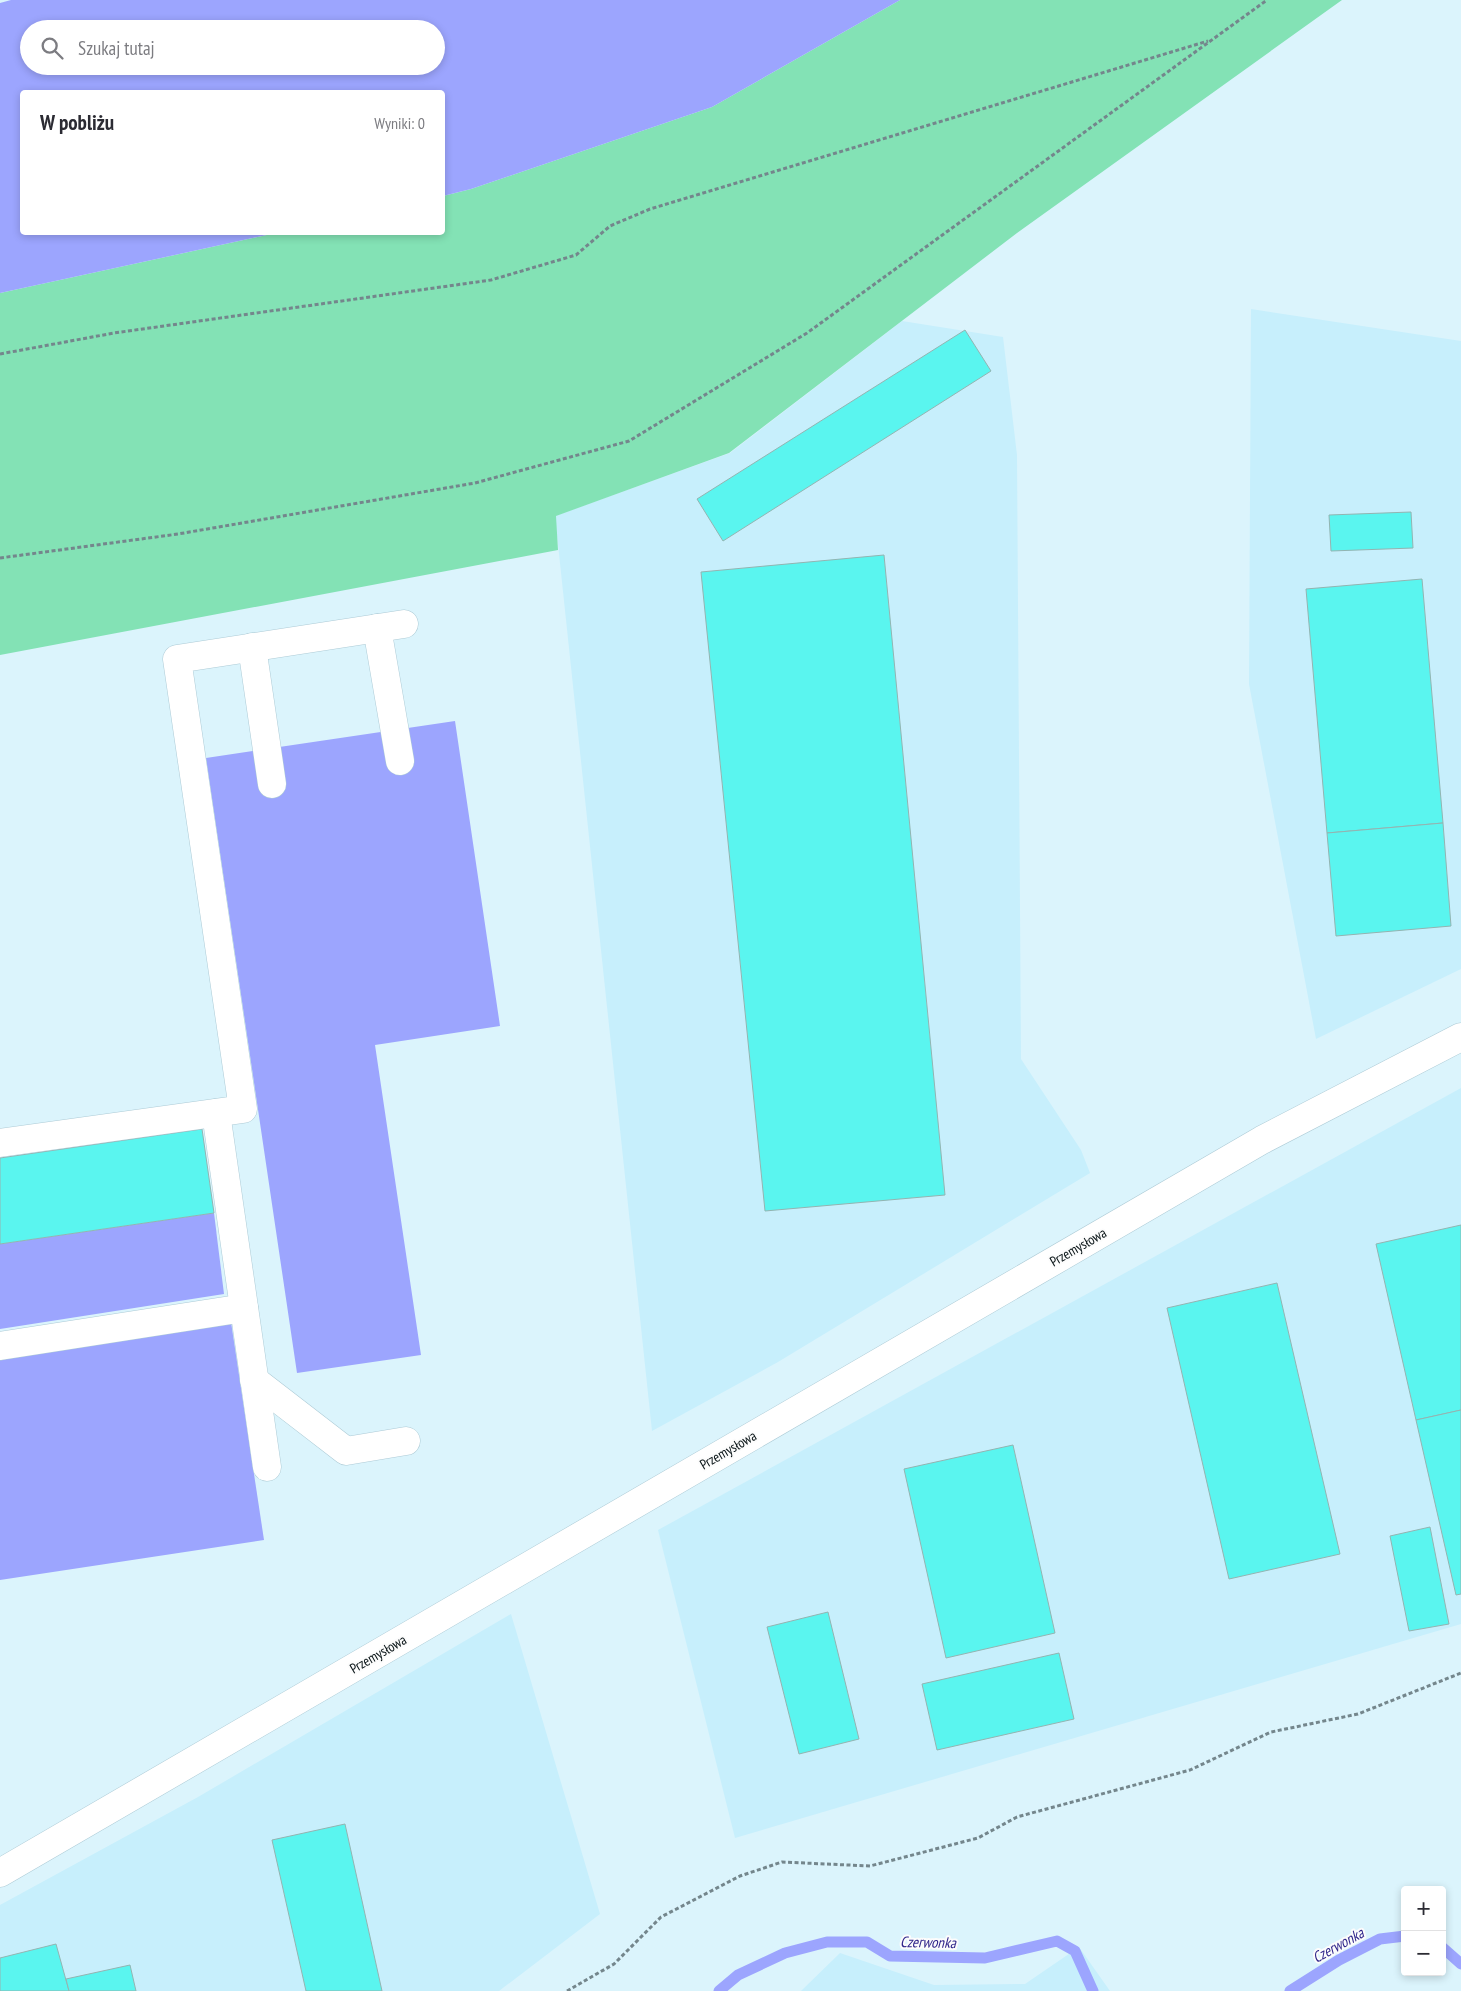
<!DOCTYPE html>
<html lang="pl">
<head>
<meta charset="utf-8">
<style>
	body { margin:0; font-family:"PT Sans Narrow",sans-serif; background:#f7f7f7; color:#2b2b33 }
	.controls { position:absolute; right:15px; bottom:15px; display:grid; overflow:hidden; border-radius:5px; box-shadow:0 2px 8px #0003 }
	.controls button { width:45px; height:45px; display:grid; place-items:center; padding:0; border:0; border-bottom:1px solid #e1e1e2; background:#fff; color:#2b2b33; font:25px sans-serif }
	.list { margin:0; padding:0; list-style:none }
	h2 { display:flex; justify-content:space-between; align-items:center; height:65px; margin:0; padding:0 20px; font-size:21px }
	h2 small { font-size:16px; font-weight:400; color:#7c7c81 }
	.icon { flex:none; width:28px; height:28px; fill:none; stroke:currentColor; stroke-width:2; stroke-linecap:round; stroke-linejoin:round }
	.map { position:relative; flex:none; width:1461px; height:1991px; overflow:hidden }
	.search { position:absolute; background:#fff; box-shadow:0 2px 8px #0003; left:20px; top:20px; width:425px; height:55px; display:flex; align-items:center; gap:12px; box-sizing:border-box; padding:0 18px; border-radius:28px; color:#7c7c81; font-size:19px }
	.panel { position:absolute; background:#fff; box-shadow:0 2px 8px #0003; left:20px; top:90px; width:425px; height:145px; border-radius:5px }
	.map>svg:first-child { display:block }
	.built { fill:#c7effc }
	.green { fill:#83e2b5 }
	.water { fill:#9ca5fe; fill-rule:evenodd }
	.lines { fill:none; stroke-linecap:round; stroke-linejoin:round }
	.stream { stroke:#9ca5fe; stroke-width:11 }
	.building { fill:#5af5ef; stroke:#93b4b1 }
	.minor-casing { stroke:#adcbd6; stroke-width:29 }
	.path { stroke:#74868c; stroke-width:3; stroke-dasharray:4 2.5; stroke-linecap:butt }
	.minor { stroke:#fff; stroke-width:28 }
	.labels { text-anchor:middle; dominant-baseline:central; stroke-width:4; stroke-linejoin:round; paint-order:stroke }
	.street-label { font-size:14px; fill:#051013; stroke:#fcfcfc }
	.water-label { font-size:15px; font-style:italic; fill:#2f258a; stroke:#fcfcfc }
</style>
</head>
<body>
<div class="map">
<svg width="1461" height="1991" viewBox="0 0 1461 1991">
	<rect width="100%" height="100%" fill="#dbf4fc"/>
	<g class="built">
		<path d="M1251 309 1461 341V969L1316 1039 1249 684Z"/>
		<path d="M902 321 1003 337 1017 455 1021 1059 1081 1150 1090 1173 778 1362 652 1431 555 516 730 453Z"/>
		<path d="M1461 1088V1624L735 1838 658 1530Z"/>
		<path d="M511 1614 600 1914 499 1991H0V1905L198 1797Z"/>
		<path d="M1079 1947 1110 1991H801L840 1953 934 1985 1025 1984Z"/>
	</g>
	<path class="green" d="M900 0H1342L1017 233 729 453 556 516 558 550 0 655V293L276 233 442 232 443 196 471 189 712 107Z"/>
	<g class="water">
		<path d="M11 0H900L712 107 471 189 443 196 442 92H22V232L276 233 0 293V3ZM29 29H436V66H29Z"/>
		<path d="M455 721 500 1026 375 1045 421 1355 297 1373 206 758Z"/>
		<path d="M214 1213 224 1294 0 1329V1244Z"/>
		<path d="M231 1322 264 1540 0 1580V1357Z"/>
	</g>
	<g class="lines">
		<g class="stream">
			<path d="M1442 1947 1461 1964"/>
			<path d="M719 1991 738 1975 785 1953 827 1942H867L890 1956 985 1958 1057 1941 1075 1951 1093 1991"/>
			<path d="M1290 1991 1339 1960 1380 1939 1405 1936"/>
		</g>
	</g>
	<g class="building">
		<path d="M965 330 991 371 723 541 697 499Z"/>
		<path d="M1411 512 1413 548 1331 551 1329 515Z"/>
		<path d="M884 555 945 1195 765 1211 701 572Z"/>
		<path d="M1422 579 1443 823 1327 833 1306 589Z"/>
		<path d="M1443 823 1451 926 1336 936 1327 833Z"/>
		<path d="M202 1129 214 1213 0 1244V1158Z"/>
		<path d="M1461 1225V1410L1416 1420 1376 1244Z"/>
		<path d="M1277 1283 1340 1554 1229 1579 1167 1308Z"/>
		<path d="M1461 1410V1594L1456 1595 1416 1420Z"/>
		<path d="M1013 1445 1055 1633 946 1658 904 1469Z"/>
		<path d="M1430 1527 1449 1624 1409 1631 1390 1536Z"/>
		<path d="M828 1612 859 1739 799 1754 767 1627Z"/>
		<path d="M1059 1653 1074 1719 937 1750 922 1684Z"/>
		<path d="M345 1824 382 1991H306L272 1840Z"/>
		<path d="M56 1944 69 1991H0V1958Z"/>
		<path d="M130 1965 136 1991H69L66 1979Z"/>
	</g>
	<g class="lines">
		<g class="minor-casing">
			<g id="minor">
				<path d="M377 628 400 761"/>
				<path d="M252 647 272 784"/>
				<path d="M216 1113 267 1467"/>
				<path d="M0 1143 243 1109 177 659 404 624"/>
				<path d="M0 1346 244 1308"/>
				<path d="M254 1380 346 1451 406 1441"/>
				<path d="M0 1873 1262 1140 1461 1037"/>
			</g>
		</g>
		<g class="path">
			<path d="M0 354 114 333 491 280 576 255 610 226 650 209 1208 41"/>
			<path d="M0 558 178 534 475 483 629 441 807 333 1267 0"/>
			<path d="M567 1991 614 1964 661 1917 740 1876 782 1862 870 1866 978 1838 1017 1817 1190 1770 1271 1732 1358 1714 1461 1673"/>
		</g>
		<use href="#minor" class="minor"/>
	</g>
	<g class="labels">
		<g class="street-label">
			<text transform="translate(1078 1247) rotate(-30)">Przemysłowa</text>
			<text transform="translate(728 1450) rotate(-30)">Przemysłowa</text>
			<text transform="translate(378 1654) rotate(-30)">Przemysłowa</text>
		</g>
		<g class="water-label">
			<text transform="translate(928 1942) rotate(1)">Czerwonka</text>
			<text transform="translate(1338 1945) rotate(-29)">Czerwonka</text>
		</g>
	</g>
</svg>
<div class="controls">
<button>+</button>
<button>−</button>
</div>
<div class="search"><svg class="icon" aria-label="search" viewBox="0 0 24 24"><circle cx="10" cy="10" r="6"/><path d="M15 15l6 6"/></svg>Szukaj tutaj</div>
<section class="panel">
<h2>W pobliżu<small>Wyniki: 0</small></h2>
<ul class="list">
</ul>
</section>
</div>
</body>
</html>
